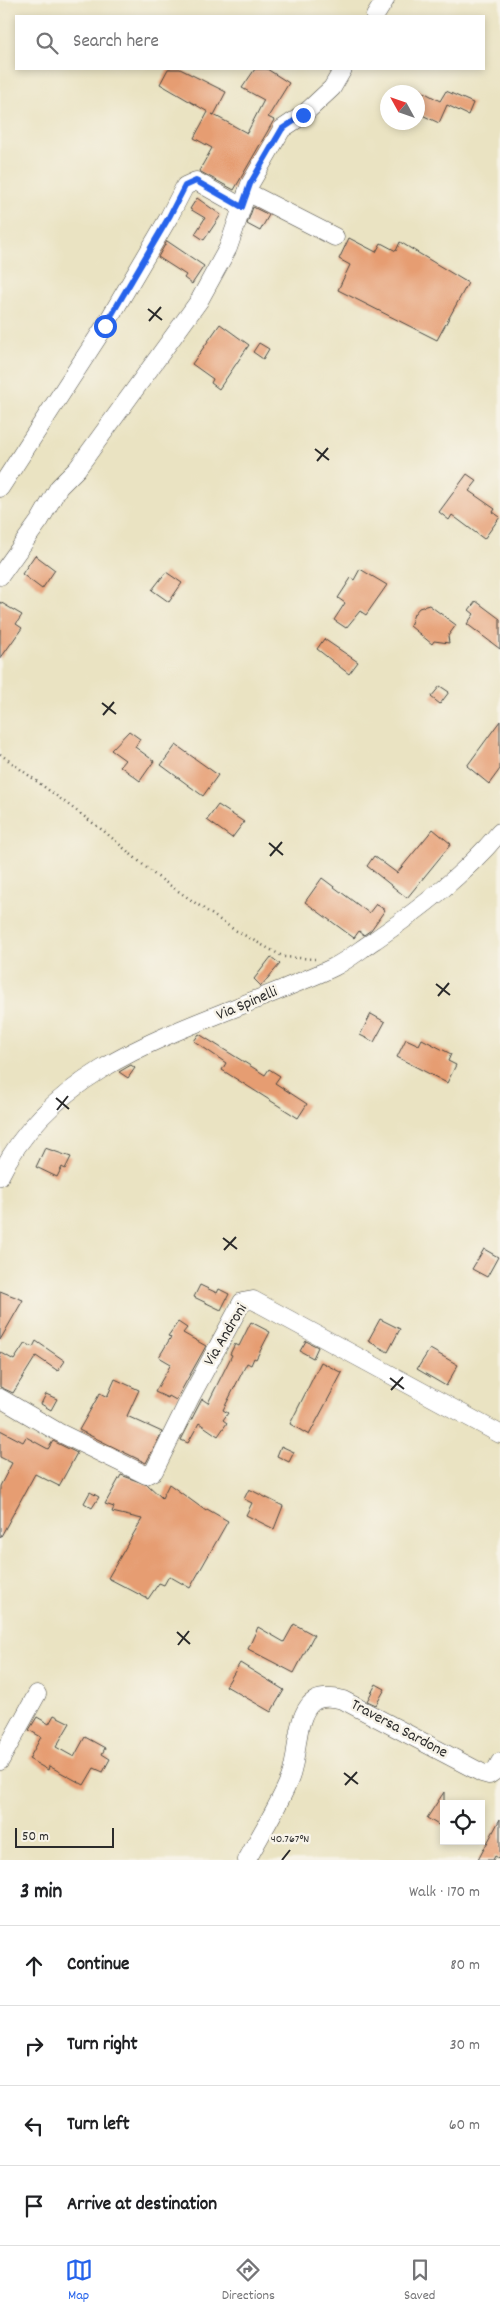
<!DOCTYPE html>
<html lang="en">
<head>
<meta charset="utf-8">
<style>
	body { margin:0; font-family:Dekko,sans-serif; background:#f2f2f2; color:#202124 }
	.controls { position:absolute; right:15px; bottom:15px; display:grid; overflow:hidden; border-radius:0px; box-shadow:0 2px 8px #0003 }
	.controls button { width:45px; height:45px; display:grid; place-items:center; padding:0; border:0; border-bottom:1px solid #e0e0e0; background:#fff; color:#202124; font:25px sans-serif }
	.compass { position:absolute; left:380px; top:85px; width:45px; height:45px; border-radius:50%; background:#fff; box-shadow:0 2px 8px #0003; rotate:310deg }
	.scale { position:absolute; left:15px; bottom:12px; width:99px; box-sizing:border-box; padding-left:5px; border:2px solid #2b2b2b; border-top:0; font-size:14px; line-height:18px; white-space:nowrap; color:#2b2b2b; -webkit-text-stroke:4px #f7f3e8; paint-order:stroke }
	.stop { position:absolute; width:15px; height:15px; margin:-11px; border:4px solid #2563eb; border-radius:50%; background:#fff }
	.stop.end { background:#2563eb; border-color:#fff; box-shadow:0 1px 5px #0008 }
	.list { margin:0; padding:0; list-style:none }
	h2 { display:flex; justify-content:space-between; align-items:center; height:65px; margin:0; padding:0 20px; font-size:21px }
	h2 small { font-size:16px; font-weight:400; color:#757577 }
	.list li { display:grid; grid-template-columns:32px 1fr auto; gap:15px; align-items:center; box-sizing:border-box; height:80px; padding:0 20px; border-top:1px solid #e0e0e0 }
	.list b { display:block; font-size:19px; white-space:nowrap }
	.list em { font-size:16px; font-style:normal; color:#757577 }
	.icon { flex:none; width:28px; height:28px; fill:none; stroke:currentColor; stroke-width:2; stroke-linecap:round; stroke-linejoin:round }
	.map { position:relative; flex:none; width:500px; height:1860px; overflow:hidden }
	.search { position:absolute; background:#fff; box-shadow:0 2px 8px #0003; left:15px; right:15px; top:15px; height:55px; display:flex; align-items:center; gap:12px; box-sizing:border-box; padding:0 18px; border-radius:0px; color:#757577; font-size:19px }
	.sheet { height:385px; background:#fff }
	nav { display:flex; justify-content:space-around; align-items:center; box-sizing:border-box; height:70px; border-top:1px solid #e0e0e0; background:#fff; font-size:14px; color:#757577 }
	nav a { display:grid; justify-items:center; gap:2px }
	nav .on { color:#2563eb }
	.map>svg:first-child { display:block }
	.building { fill:#e69d72 }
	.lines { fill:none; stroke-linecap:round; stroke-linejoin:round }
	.minor-casing { stroke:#484742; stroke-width:19 }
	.path { stroke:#484742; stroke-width:2.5; stroke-dasharray:1 4; stroke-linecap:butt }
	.minor { stroke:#fff; stroke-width:18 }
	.route { stroke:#2563eb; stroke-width:6 }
	.ticks { fill:none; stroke:#2b2b2b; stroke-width:2 }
	.labels { text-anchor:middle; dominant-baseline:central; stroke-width:5; stroke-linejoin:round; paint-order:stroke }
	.street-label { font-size:16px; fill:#2b2b2b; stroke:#f7f3e8 }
	.ticks-label { font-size:12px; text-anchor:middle; fill:#2b2b2b; stroke:#f7f3e8; stroke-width:5; stroke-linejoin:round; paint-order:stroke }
</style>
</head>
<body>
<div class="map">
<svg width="500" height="1860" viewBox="0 0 500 1860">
	<rect width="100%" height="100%" fill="#f7f3e8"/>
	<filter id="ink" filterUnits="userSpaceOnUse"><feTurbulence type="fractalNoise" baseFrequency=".02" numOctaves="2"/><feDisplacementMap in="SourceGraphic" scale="10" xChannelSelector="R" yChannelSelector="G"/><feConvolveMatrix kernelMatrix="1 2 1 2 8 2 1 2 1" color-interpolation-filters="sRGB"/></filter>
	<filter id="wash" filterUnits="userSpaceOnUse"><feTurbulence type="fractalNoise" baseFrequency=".0096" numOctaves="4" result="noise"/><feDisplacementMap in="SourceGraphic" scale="20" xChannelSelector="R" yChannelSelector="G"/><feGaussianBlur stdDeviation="1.12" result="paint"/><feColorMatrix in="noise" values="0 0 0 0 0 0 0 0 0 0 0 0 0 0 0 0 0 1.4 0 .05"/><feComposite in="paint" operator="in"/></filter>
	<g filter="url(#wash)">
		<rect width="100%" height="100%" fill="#eae3c2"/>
		<g id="blocks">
			<g class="building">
				<path d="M168 69H180L226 92 214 115 212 114 247 133 264 100 242 88 255 69H267L289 83 268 117 274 120 234 190 199 171 212 148 194 138 208 112 160 84Z"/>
				<path d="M418 89 440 101 446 91 473 103 468 115 447 105 439 123 422 115 423 113 418 110Z"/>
				<path d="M197 198 221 215 204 240 195 234 205 218 190 209Z"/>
				<path d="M253 207 269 215 260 231 247 224Z"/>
				<path d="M349 238 376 252 381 243 396 251 400 242 468 283 437 340 338 290 350 265 339 259Z"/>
				<path d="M167 241 204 266 192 284 184 278 186 275 158 257Z"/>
				<path d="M220 324 249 345 219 389 211 383 213 379 192 364Z"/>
				<path d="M259 343 269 349 263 359 253 352Z"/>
				<path d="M467 474 477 481 469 491 495 509 493 512 500 517 484 539 452 515 449 520 439 512Z"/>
				<path d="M35 555 55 570 42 589 22 574Z"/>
				<path d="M360 569 387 585 366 615 360 611 346 628 334 620 345 603 338 598 351 578 354 580Z"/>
				<path d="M166 572 182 583 169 602 152 590Z"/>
				<path d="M476 601 500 619V649L467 624 474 614 469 610Z"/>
				<path d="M0 602 22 615 16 624 22 628 0 659Z"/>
				<path d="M429 605 456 625 448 636 449 643 434 641 432 644 410 626 414 614 419 608Z"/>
				<path d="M324 639 358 662 349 674 317 649Z"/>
				<path d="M440 686 449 692 440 704 431 697Z"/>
				<path d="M500 721V769L489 784 467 766Z"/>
				<path d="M129 731 140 739 135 747 154 761 140 781 120 766 125 760 111 750Z"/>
				<path d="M176 745 218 775 203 796 161 765Z"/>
				<path d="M218 805 244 822 232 838 207 820Z"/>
				<path d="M433 829 451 844 407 898 367 866 374 856 397 873Z"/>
				<path d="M322 878 369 913 376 904 385 910 371 930 364 935 359 931 354 938 305 902Z"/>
				<path d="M271 957 280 964 261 986 254 979Z"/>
				<path d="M371 1014 385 1022 374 1042 360 1035Z"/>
				<path d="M199 1034 265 1075 269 1069 280 1076 275 1083 307 1104 298 1118 222 1070 226 1063 194 1041Z"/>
				<path d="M406 1039 419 1045 422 1039 451 1054 448 1061 456 1065 447 1083 397 1057Z"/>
				<path d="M131 1065 135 1068 128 1078 119 1072Z"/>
				<path d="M45 1148 71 1157 65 1169 62 1167 57 1177 36 1167Z"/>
				<path d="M484 1249 498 1257 487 1277 472 1269Z"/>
				<path d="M200 1285 217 1293 219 1289 229 1294 221 1310 194 1297Z"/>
				<path d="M0 1291 23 1300 0 1340Z"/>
				<path d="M380 1319 400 1329 388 1352 368 1341Z"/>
				<path d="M178 1322 187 1328 183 1333 206 1346 176 1400 169 1396 168 1398 155 1392 171 1364 159 1357 171 1337 168 1336Z"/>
				<path d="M251 1322 270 1332 256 1359 254 1358 251 1365 247 1363 223 1410 228 1413 223 1420 227 1423 218 1436 199 1423 188 1443 181 1440 202 1399 208 1403 232 1355 230 1354 235 1344 239 1346Z"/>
				<path d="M36 1341 65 1361 58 1371 36 1356 13 1393 0 1387V1352L14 1360 25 1343 33 1347Z"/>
				<path d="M306 1341 318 1347 313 1358 300 1351Z"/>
				<path d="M430 1349 458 1365 446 1386 417 1369Z"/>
				<path d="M321 1362 342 1373 309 1435 290 1424Z"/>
				<path d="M115 1379 139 1390 127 1416 162 1432 146 1463 79 1430 100 1393 107 1397Z"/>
				<path d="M46 1394 57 1399 51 1410 41 1404Z"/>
				<path d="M0 1430 23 1442 26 1437 48 1449 53 1441 77 1453 59 1486 35 1474 0 1538V1486L12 1463 0 1457Z"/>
				<path d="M281 1446 294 1452 289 1462 277 1456Z"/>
				<path d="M121 1475 148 1485 162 1498 169 1484 206 1511 207 1509 228 1521 190 1588 169 1576 164 1585 159 1583 148 1599 108 1578 142 1519 112 1512 114 1507 105 1504Z"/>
				<path d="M249 1489 283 1506 274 1529 246 1515 252 1503 244 1499Z"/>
				<path d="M90 1492 99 1497 92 1508 84 1503Z"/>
				<path d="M294 1624 314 1635 294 1673 248 1649 258 1627 284 1642Z"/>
				<path d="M240 1663 284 1690 271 1712 226 1686Z"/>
				<path d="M376 1684 385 1689 376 1705 367 1701Z"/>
				<path d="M54 1715 70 1723 56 1747 74 1757 85 1737 105 1748 102 1754 110 1759 103 1772 94 1768 84 1785 49 1766 48 1770 29 1759 41 1737 29 1730 37 1717 49 1724Z"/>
				<path d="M444 1792V1820L440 1826 427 1818Z"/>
				<path d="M500 1819V1859L495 1856 493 1860H478Z"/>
			</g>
		</g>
	</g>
	<g filter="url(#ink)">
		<use href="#blocks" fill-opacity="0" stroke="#484742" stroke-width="1"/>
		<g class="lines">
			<g class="minor-casing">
				<g id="minor">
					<path d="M375 16 385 0"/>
					<path d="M247 192 335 237"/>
					<path d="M0 488 105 326 169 217 185 186 196 181 242 207"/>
					<path d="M0 576 40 520 59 487 77 469 199 301 228 248 250 184 282 129 303 115 332 88 343 69"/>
					<path d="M0 1176C52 1066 181 1031 285 988 301 981 318 975 334 967 348 960 361 949 375 940 420 909 464 875 500 832"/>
					<path d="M0 1398 58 1432 146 1475 154 1471 190 1398 242 1302 253 1300 500 1434"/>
					<path d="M0 1761 37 1694"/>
					<path d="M247 1860C261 1833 279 1806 290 1778 298 1758 295 1725 308 1707 316 1695 331 1697 343 1700L482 1773 489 1775 495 1771 500 1762"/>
				</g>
			</g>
			<path class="path" d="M0 754 105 832 155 875 233 929 284 957 315 959"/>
			<use href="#minor" class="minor"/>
		</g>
	</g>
	<g class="lines" filter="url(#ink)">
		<path class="route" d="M105 326 169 217 185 186 196 181 242 207 250 184 282 129 303 115"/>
	</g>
	<path class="ticks" d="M148 309 162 320M149 321 161 307M315 449 329 460M317 461 328 448M102 703 116 714M103 715 114 702M269 843 283 855M270 856 282 842M436 984 450 995M438 996 449 983M56 1098 69 1109M57 1110 68 1096M223 1238 237 1249M224 1250 236 1237M390 1378 404 1389M391 1390 403 1377M177 1632 190 1644M178 1645 189 1631M344 1773 358 1784M345 1785 357 1772M282 1860 290 1850"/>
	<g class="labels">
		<g class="street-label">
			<text transform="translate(247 1004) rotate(-23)">Via Spinelli</text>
			<text transform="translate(226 1335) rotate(-59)">Via Androni</text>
			<text transform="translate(399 1729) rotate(28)">Traversa Sardone</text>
		</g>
	</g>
	<g class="ticks-label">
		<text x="290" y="1842">40.767°N</text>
	</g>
</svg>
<div class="controls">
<button><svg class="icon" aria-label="locate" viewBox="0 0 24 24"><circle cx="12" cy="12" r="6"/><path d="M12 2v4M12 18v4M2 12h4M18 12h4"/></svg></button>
</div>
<svg class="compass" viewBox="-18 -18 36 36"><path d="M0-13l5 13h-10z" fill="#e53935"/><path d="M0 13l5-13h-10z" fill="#757577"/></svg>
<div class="scale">50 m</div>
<div class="stop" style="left:105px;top:326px"></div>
<div class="stop end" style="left:303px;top:115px"></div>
<div class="search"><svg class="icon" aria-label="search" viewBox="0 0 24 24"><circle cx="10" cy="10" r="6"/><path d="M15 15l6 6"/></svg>Search here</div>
</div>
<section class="sheet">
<h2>3 min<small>Walk · 170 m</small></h2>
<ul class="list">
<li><svg class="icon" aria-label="ahead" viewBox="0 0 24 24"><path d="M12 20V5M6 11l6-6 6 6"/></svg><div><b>Continue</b></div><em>80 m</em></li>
<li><svg class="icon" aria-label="right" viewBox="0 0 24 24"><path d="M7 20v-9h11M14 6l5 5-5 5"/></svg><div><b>Turn right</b></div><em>30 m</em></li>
<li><svg class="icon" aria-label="left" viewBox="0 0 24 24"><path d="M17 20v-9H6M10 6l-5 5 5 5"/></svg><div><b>Turn left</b></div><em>60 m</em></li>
<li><svg class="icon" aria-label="arrive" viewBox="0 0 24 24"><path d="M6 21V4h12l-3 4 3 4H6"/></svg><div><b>Arrive at destination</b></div></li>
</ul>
</section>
<nav>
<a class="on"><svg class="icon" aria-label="map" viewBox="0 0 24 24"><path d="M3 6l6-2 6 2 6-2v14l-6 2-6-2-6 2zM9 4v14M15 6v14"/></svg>Map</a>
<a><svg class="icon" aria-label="directions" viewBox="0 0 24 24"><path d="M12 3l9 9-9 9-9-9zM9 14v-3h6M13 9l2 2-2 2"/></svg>Directions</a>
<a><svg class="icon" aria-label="saved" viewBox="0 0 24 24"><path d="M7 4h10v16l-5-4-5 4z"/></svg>Saved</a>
</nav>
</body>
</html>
